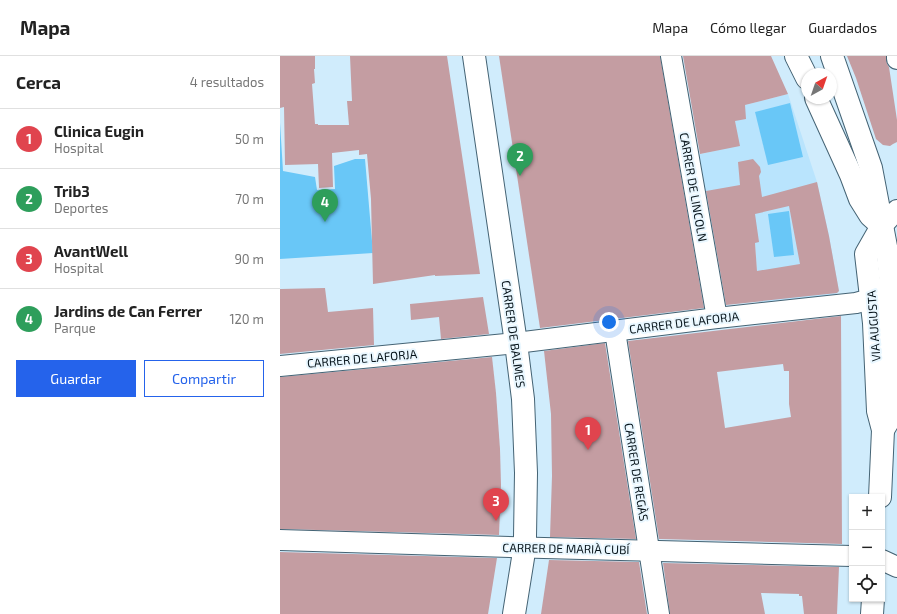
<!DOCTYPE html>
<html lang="es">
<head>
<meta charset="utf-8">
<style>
	body { margin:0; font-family:"Exo 2",sans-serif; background:#f6f6f6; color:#222 }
	.controls { position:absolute; right:12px; bottom:12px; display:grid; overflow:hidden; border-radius:0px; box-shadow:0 1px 3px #0004 }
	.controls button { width:36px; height:36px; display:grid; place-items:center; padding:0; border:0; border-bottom:1px solid #e0e0e0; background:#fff; color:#222; font:20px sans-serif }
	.compass { position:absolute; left:521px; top:12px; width:36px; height:36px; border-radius:50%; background:#fff; box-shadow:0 1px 3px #0004; rotate:40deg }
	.you { position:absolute; left:329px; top:266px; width:14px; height:14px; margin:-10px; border:3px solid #fff; border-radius:50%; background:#1a73e8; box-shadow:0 0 0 6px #1a73e833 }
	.badge { display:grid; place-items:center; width:26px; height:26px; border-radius:50%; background:#2563eb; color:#fff; font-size:13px; font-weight:700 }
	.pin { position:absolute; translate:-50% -33px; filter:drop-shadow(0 1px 2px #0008) }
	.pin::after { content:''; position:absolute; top:21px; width:14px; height:12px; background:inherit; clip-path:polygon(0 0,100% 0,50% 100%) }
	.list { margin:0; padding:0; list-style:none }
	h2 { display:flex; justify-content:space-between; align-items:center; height:52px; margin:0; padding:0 16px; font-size:17px }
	h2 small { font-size:13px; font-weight:400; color:#767676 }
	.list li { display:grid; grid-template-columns:26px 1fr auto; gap:12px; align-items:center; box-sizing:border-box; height:60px; padding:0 16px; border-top:1px solid #e0e0e0 }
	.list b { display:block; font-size:15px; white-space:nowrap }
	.list p { margin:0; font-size:13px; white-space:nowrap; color:#767676 }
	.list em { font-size:13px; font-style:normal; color:#767676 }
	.actions { display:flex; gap:8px; padding:12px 16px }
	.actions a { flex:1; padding:9px 0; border:1px solid #2563eb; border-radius:0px; text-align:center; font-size:14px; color:#2563eb }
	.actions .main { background:#2563eb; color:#fff }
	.icon { flex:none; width:22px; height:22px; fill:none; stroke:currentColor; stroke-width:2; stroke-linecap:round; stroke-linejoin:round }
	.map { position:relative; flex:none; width:617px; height:558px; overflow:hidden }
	header { display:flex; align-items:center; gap:24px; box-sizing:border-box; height:56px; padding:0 20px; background:#fff; border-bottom:1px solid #e0e0e0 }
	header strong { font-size:19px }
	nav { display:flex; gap:22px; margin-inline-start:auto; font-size:14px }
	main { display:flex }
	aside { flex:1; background:#fff }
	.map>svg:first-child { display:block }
	.built { fill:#b9e4fd }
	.green { fill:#69c7f7 }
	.building { fill:#c49da2; fill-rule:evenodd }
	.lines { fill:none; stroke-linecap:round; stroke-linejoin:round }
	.minor-casing { stroke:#446374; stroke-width:22 }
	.major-casing { stroke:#446374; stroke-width:24 }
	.minor { stroke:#fff; stroke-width:20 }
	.major { stroke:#fff; stroke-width:22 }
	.labels { text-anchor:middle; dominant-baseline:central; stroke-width:4; stroke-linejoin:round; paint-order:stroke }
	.street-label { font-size:12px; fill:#08151c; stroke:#e9f7ff }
</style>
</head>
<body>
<header>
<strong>Mapa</strong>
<nav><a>Mapa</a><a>Cómo llegar</a><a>Guardados</a></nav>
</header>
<main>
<aside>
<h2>Cerca<small>4 resultados</small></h2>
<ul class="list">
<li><span class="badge" style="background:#e0444e">1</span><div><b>Clinica Eugin</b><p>Hospital</p></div><em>50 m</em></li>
<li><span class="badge" style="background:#2e9e5b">2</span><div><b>Trib3</b><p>Deportes</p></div><em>70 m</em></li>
<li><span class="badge" style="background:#e0444e">3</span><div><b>AvantWell</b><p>Hospital</p></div><em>90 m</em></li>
<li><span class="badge" style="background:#2e9e5b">4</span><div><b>Jardins de Can Ferrer</b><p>Parque</p></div><em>120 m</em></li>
</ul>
<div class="actions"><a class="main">Guardar</a><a>Compartir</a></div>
</aside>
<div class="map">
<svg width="617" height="558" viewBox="0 0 617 558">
	<rect width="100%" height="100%" fill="#d0ecfc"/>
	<path class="built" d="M508 38 537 126 549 180 559 235 555 239 479 248 475 187 434 193 417 99 459 89 455 65 465 49Z"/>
	<g class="green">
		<path d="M510 47 523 101 488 109 475 56Z"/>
		<path d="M0 67 3 115 35 121 37 134 55 133 54 110 75 103H85L93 197 0 203Z"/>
		<path d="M509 155 514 199 494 201 488 158Z"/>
	</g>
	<g class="building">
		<path d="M0 0H35V13H34L35 27 32 28 35 68H38V69H69L67 45H72L70 0H167L200 218 155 220V219L93 228 91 143 87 98 79 99V94L52 97 53 131 39 132 38 108 5 109 4 51 0 52Z"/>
		<path d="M219 0H380L424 252 260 272Z"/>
		<path d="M403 0H491L508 38 465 49 466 63 455 65 460 90 420 98Z"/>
		<path d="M567 0H606L607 8 609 11 617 64V86L613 88 610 90 603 89 596 83 576 22Z"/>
		<path d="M473 103 480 111 481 116 479 120 482 141 537 126 549 180 559 235 557 237 446 249 426 135 460 129 458 106ZM509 150 520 208 477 215 475 187 479 186 475 158Z"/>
		<path d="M45 232 48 256 93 252 94 289 0 298V233Z"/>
		<path d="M203 241 209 278 161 283 159 261 131 264 130 248Z"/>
		<path d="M561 260 562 488 379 483 348 285ZM503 308 504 315H509V348L511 361 445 372 437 316Z"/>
		<path d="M325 287 356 483 270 481 272 420 271 358 264 295Z"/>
		<path d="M212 301 216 337 220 393 221 429 219 479 0 473V321Z"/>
		<path d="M0 496 217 502 208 558H0Z"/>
		<path d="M269 504 359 506 367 558H261Z"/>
		<path d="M383 507 559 511 557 558H524L522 540H519V538L481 537 485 558H390Z"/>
	</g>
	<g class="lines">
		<g class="minor-casing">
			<g id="minor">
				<path d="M391 0 437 262"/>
				<path d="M617 0V3"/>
				<path d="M602 170 617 154"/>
				<path d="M335 275 379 558"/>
				<path d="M0 310 236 287 437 262 576 247 591 243 604 234"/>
				<path d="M0 484 264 492 572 500"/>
				<path d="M602 504 617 511"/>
			</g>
		</g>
		<g class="major-casing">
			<g id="major">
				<path d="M194 0 236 287 243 343 246 417 245 481 243 502 234 558"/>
				<path d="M516 0 527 22"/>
				<path d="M552 0 591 112 608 201 615 266V323L613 357 603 374"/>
				<path d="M536 42 571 119 580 143 590 159 601 169"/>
				<path d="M600 441 603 374 598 355 594 267 586 198 602 170"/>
				<path d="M592 558 593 543"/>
			</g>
		</g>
		<use href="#minor" class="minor"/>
		<use href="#major" class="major"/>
	</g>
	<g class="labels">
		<g class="street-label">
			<text transform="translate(414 131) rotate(80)">CARRER DE LINCOLN</text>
			<text transform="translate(404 266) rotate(-7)">CARRER DE LAFORJA</text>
			<text transform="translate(593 270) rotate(-94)">VIA AUGUSTA</text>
			<text transform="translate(234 278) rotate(82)">CARRER DE BALMES</text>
			<text transform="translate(82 302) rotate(-5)">CARRER DE LAFORJA</text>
			<text transform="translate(357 416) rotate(81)">CARRER DE REGÀS</text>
			<text transform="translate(286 492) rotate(1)">CARRER DE MARIÀ CUBÍ</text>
		</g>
	</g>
</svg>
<div class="controls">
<button>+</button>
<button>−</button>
<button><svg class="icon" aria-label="locate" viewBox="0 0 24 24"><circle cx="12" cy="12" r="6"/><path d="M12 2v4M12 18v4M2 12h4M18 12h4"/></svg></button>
</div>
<svg class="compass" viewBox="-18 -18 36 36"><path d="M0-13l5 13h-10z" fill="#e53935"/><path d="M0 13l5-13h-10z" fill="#767676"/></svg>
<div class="you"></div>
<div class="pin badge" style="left:308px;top:394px;background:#e0444e">1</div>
<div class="pin badge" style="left:240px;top:120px;background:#2e9e5b">2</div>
<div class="pin badge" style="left:216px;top:465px;background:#e0444e">3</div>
<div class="pin badge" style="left:45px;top:166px;background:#2e9e5b">4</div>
</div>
</main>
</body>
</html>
